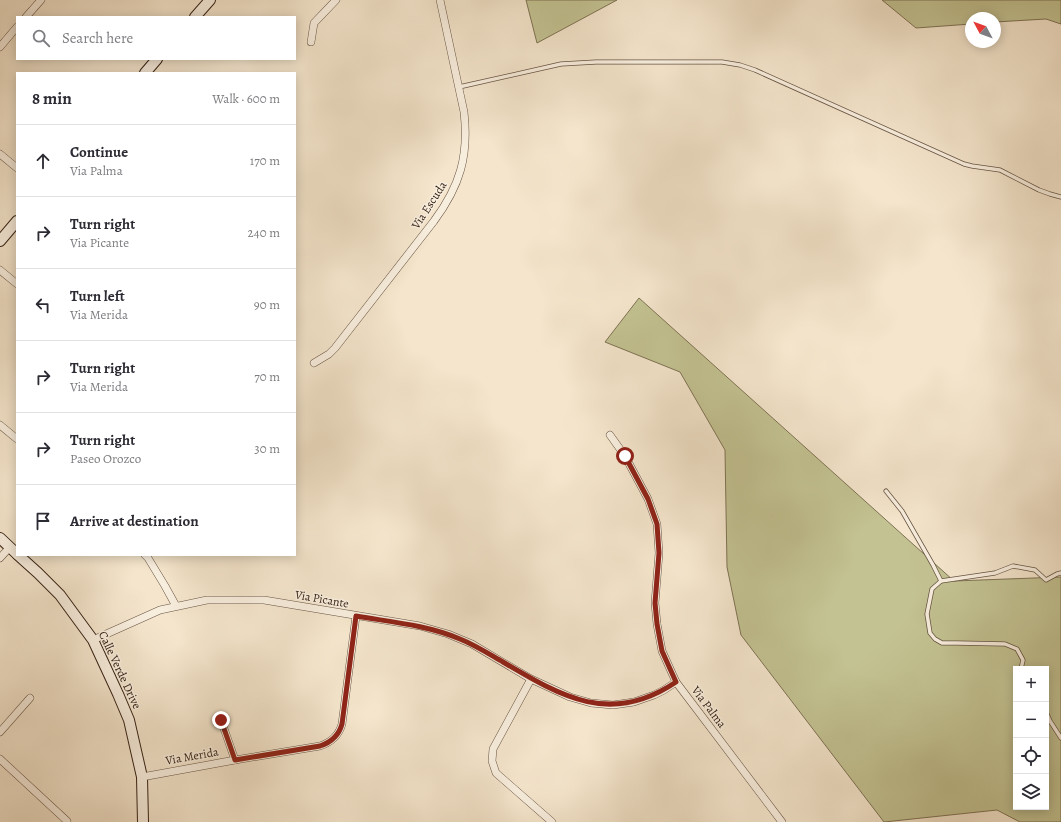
<!DOCTYPE html>
<html lang="en">
<head>
<meta charset="utf-8">
<style>
	body { margin:0; font-family:Alegreya,serif; background:#f7f7f7; color:#2b2b33 }
	.controls { position:absolute; right:12px; bottom:12px; display:grid; overflow:hidden; border-radius:0px; box-shadow:0 2px 10px #0003 }
	.controls button { width:36px; height:36px; display:grid; place-items:center; padding:0; border:0; border-bottom:1px solid #e1e1e2; background:#fff; color:#2b2b33; font:20px sans-serif }
	.compass { position:absolute; left:965px; top:12px; width:36px; height:36px; border-radius:50%; background:#fff; box-shadow:0 2px 10px #0003; rotate:311deg }
	.stop { position:absolute; width:12px; height:12px; margin:-9px; border:3px solid #8f2418; border-radius:50%; background:#fff }
	.stop.end { background:#8f2418; border-color:#fff; box-shadow:0 1px 4px #0008 }
	.list { margin:0; padding:0; list-style:none }
	h2 { display:flex; justify-content:space-between; align-items:center; height:52px; margin:0; padding:0 16px; font-size:17px }
	h2 small { font-size:13px; font-weight:400; color:#7c7c81 }
	.list li { display:grid; grid-template-columns:26px 1fr auto; gap:12px; align-items:center; box-sizing:border-box; height:72px; padding:0 16px; border-top:1px solid #e1e1e2 }
	.list b { display:block; font-size:15px; white-space:nowrap }
	.list p { margin:0; font-size:13px; white-space:nowrap; color:#7c7c81 }
	.list em { font-size:13px; font-style:normal; color:#7c7c81 }
	.icon { flex:none; width:22px; height:22px; fill:none; stroke:currentColor; stroke-width:2; stroke-linecap:round; stroke-linejoin:round }
	.map { position:relative; flex:none; width:1061px; height:822px; overflow:hidden }
	.search { position:absolute; background:#fff; box-shadow:0 2px 10px #0003; left:16px; top:16px; width:280px; height:44px; display:flex; align-items:center; gap:10px; box-sizing:border-box; padding:0 14px; border-radius:0px; color:#7c7c81; font-size:15px }
	.panel { position:absolute; background:#fff; box-shadow:0 2px 10px #0003; left:16px; top:72px; width:280px; height:484px; border-radius:0px }
	.map>svg:first-child { display:block }
	.green { fill:#c3c292; stroke:#7e7254; fill-rule:evenodd }
	.lines { fill:none; stroke-linecap:round; stroke-linejoin:round }
	.lane-casing { stroke:#675444; stroke-width:5 }
	.street-casing { stroke:#675444; stroke-width:8 }
	.secondary-casing { stroke:#382316; stroke-width:12 }
	.lane { stroke:#f8eede; stroke-width:3.5 }
	.street { stroke:#f8eede; stroke-width:7 }
	.secondary { stroke:#f8eede; stroke-width:10 }
	.route { stroke:#8f2418; stroke-width:5 }
	.labels { text-anchor:middle; dominant-baseline:central; stroke-width:3; stroke-linejoin:round; paint-order:stroke }
	.street-label { font-size:12px; fill:#382316; stroke:#f8eede }
</style>
</head>
<body>
<div class="map">
<svg width="1061" height="822" viewBox="0 0 1061 822">
	<rect width="100%" height="100%" fill="#f4e5cc"/>
	<filter id="stains"><feTurbulence type="fractalNoise" baseFrequency=".005" numOctaves="4"/><feColorMatrix values="0 0 0 0 .2 0 0 0 0 .09 0 0 0 0 .02 0 0 0 .5 -.17"/></filter>
	<radialGradient id="worn" r=".72"><stop offset=".6" stop-color="#630" stop-opacity="0"/><stop offset="1" stop-color="#630" stop-opacity=".3"/></radialGradient>
	<g class="green">
		<path d="M526 0H617L537 43Z"/>
		<path d="M882 0H1061V24L1046 19 995 22V18H971V24L916 28Z"/>
		<path d="M639 298 954 581 1061 577V822H1020L997 810 884 822 741 635 727 567 725 450 680 372 605 342ZM1016 669H1046V807H1016Z"/>
	</g>
	<g class="lines">
		<g class="lane-casing">
			<g id="lane">
				<path d="M459 87 561 64 596 62H722L740 65 755 70 964 164 972 166 1000 170 1039 190 1050 194 1061 197"/>
				<path d="M886 491 902 511 933 565 941 581 995 573 1013 566 1035 570 1046 580 1057 574 1061 573"/>
				<path d="M941 581 932 589 927 614 930 633 935 639 942 643H957L1005 644 1017 649 1023 660 1021 669"/>
				<path d="M1046 712 1050 721 1061 738"/>
			</g>
		</g>
		<g class="street-casing">
			<g id="street">
				<path d="M26 17 41 0"/>
				<path d="M311 42 314 23 336 0"/>
				<path d="M0 47 17 27"/>
				<path d="M0 154 17 168"/>
				<path d="M0 270 17 284"/>
				<path d="M314 363 329 354 335 348 434 221C460 186 469 156 464 112L440 0"/>
				<path d="M0 425 17 439"/>
				<path d="M610 435 625 456 648 499 657 524 659 553 655 603 657 624 662 651 676 682 782 822"/>
				<path d="M145 555 148 558 165 586 176 606"/>
				<path d="M0 558 10 547"/>
				<path d="M93 640 160 610 207 600H264L420 626 448 634 472 644 531 679 570 697 591 703 613 705 634 702 654 695 664 690 676 682"/>
				<path d="M531 679 493 749 492 761 496 773 552 822"/>
				<path d="M221 720 235 760"/>
				<path d="M0 732 30 698"/>
				<path d="M0 759 67 821"/>
				<path d="M142 777 235 760 320 746C332 742 339 735 342 724L356 616"/>
			</g>
		</g>
		<g class="secondary-casing">
			<g id="secondary">
				<path d="M195 17 210 0"/>
				<path d="M145 73 157 59"/>
				<path d="M0 241 17 221"/>
				<path d="M0 538 17 554"/>
				<path d="M18 555 38 573 60 595 93 640 118 694 129 720 142 777 143 822"/>
			</g>
		</g>
		<use href="#lane" class="lane"/>
		<use href="#street" class="street"/>
		<use href="#secondary" class="secondary"/>
	</g>
	<g class="lines">
		<path class="route" d="M221 720 235 760 320 746C332 742 339 735 342 724L356 616C391 622 427 625 460 639 475 645 489 654 503 662 562 697 611 726 676 682L662 651 657 624 655 603 659 553 657 524 648 499 625 456"/>
	</g>
	<g class="labels">
		<g class="street-label">
			<text transform="translate(429 205) rotate(-57)">Via Escuda</text>
			<text transform="translate(322 599) rotate(10)">Via Picante</text>
			<text transform="translate(120 670) rotate(65)">Calle Verde Drive</text>
			<text transform="translate(709 707) rotate(53)">Via Palma</text>
			<text transform="translate(192 756) rotate(-10)">Via Merida</text>
		</g>
	</g>
	<rect width="100%" height="100%" filter="url(#stains)"/>
	<rect width="100%" height="100%" fill="url(#worn)"/>
</svg>
<div class="controls">
<button>+</button>
<button>−</button>
<button><svg class="icon" aria-label="locate" viewBox="0 0 24 24"><circle cx="12" cy="12" r="6"/><path d="M12 2v4M12 18v4M2 12h4M18 12h4"/></svg></button>
<button><svg class="icon" aria-label="layers" viewBox="0 0 24 24"><path d="M12 4l9 5-9 5-9-5zM3 14l9 5 9-5"/></svg></button>
</div>
<svg class="compass" viewBox="-18 -18 36 36"><path d="M0-13l5 13h-10z" fill="#e53935"/><path d="M0 13l5-13h-10z" fill="#7c7c81"/></svg>
<div class="stop" style="left:625px;top:456px"></div>
<div class="stop end" style="left:221px;top:720px"></div>
<div class="search"><svg class="icon" aria-label="search" viewBox="0 0 24 24"><circle cx="10" cy="10" r="6"/><path d="M15 15l6 6"/></svg>Search here</div>
<section class="panel">
<h2>8 min<small>Walk · 600 m</small></h2>
<ul class="list">
<li><svg class="icon" aria-label="ahead" viewBox="0 0 24 24"><path d="M12 20V5M6 11l6-6 6 6"/></svg><div><b>Continue</b><p>Via Palma</p></div><em>170 m</em></li>
<li><svg class="icon" aria-label="right" viewBox="0 0 24 24"><path d="M7 20v-9h11M14 6l5 5-5 5"/></svg><div><b>Turn right</b><p>Via Picante</p></div><em>240 m</em></li>
<li><svg class="icon" aria-label="left" viewBox="0 0 24 24"><path d="M17 20v-9H6M10 6l-5 5 5 5"/></svg><div><b>Turn left</b><p>Via Merida</p></div><em>90 m</em></li>
<li><svg class="icon" aria-label="right" viewBox="0 0 24 24"><path d="M7 20v-9h11M14 6l5 5-5 5"/></svg><div><b>Turn right</b><p>Via Merida</p></div><em>70 m</em></li>
<li><svg class="icon" aria-label="right" viewBox="0 0 24 24"><path d="M7 20v-9h11M14 6l5 5-5 5"/></svg><div><b>Turn right</b><p>Paseo Orozco</p></div><em>30 m</em></li>
<li><svg class="icon" aria-label="arrive" viewBox="0 0 24 24"><path d="M6 21V4h12l-3 4 3 4H6"/></svg><div><b>Arrive at destination</b></div></li>
</ul>
</section>
</div>
</body>
</html>
